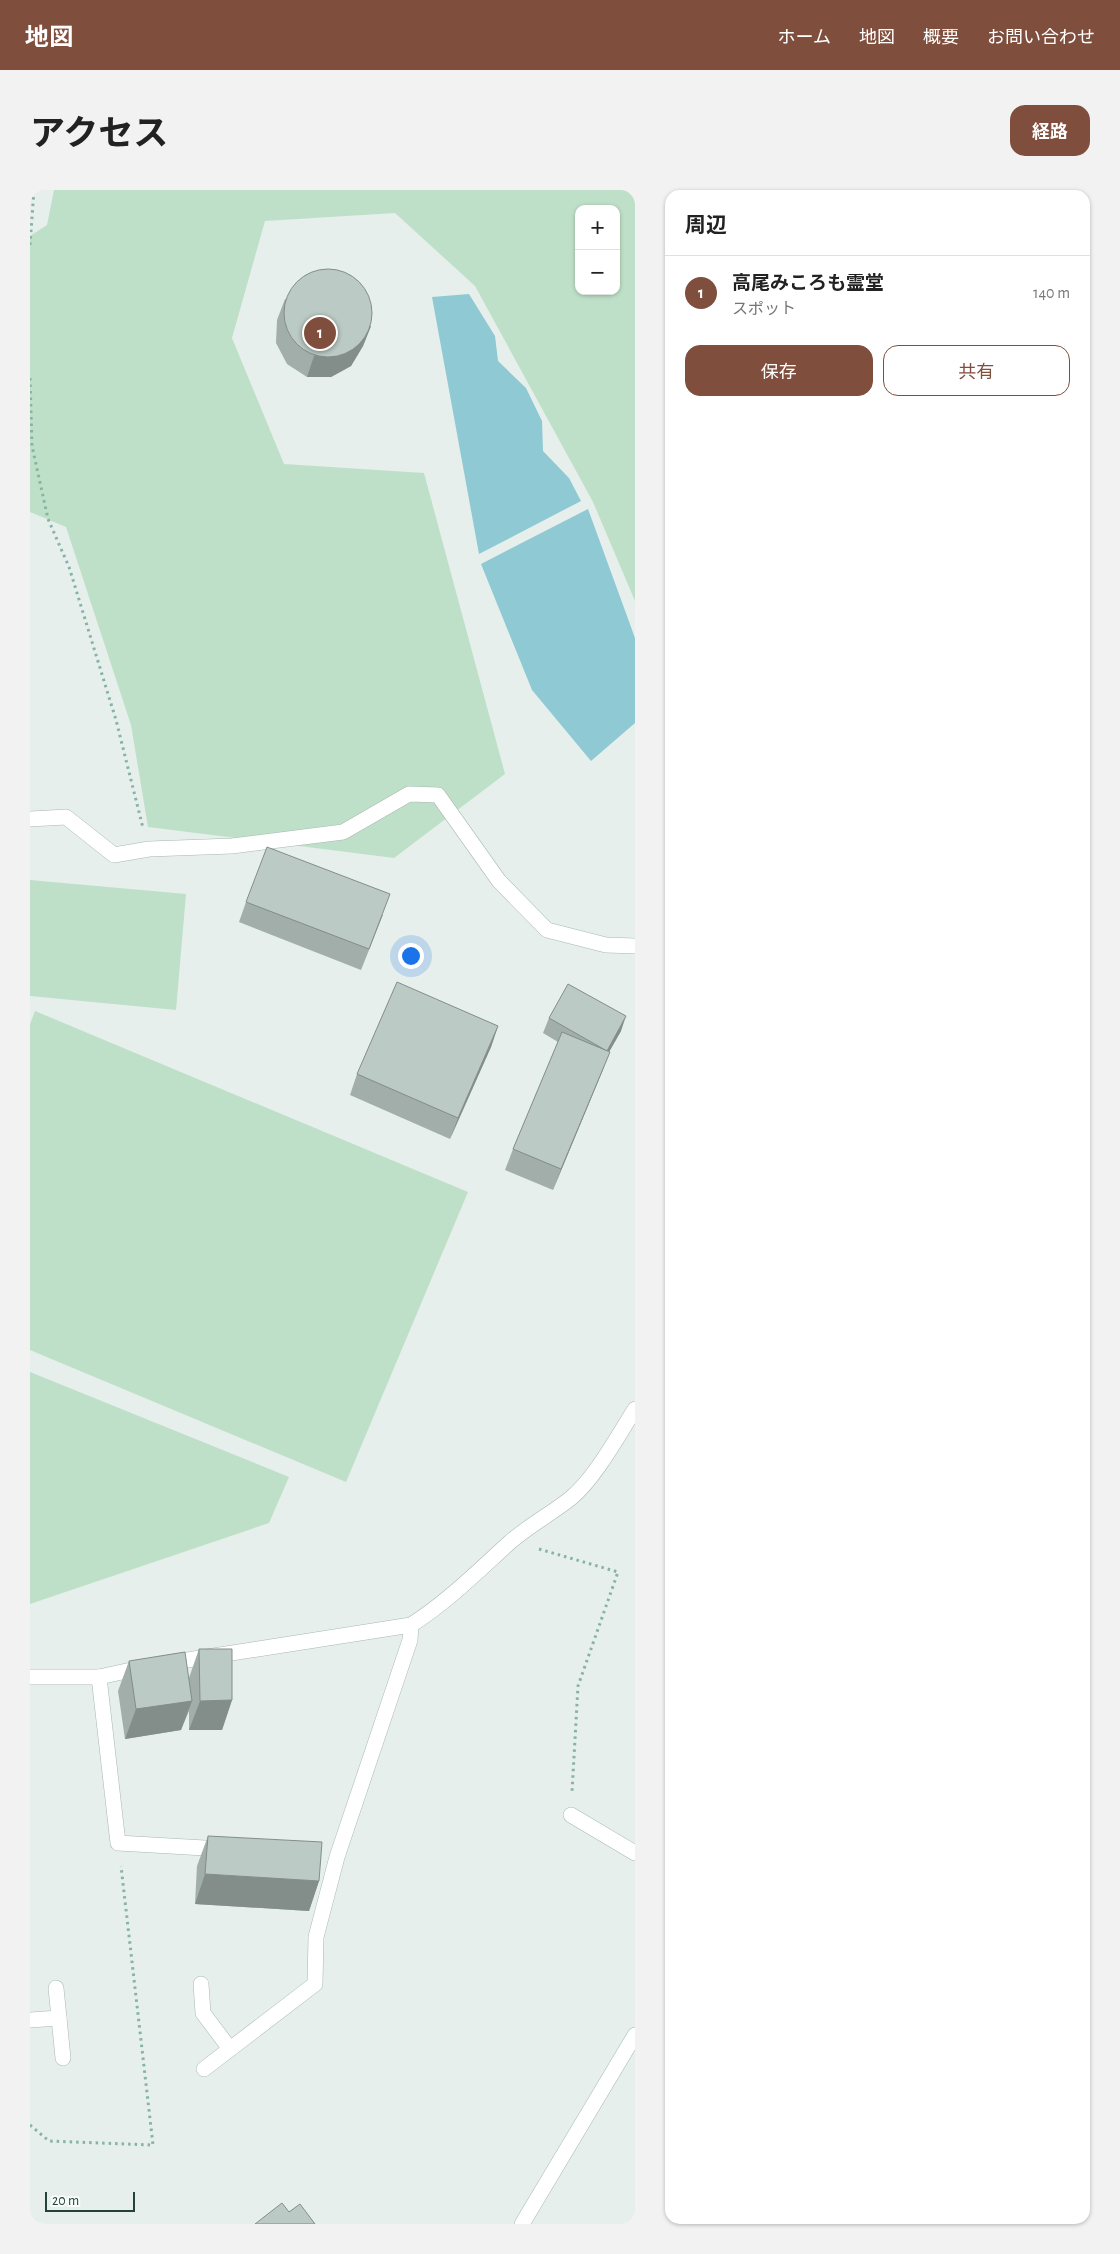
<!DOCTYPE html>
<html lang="ja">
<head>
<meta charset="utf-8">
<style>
	body { margin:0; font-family:"Alegreya Sans","Noto Sans JP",sans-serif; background:#f2f2f2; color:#222 }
	.controls { position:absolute; right:15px; top:15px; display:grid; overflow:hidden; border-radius:10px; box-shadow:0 1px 4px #0004 }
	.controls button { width:45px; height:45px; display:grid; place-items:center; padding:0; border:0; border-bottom:1px solid #e0e0e0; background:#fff; color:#222; font:25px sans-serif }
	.scale { position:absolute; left:15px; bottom:12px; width:90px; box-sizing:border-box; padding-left:5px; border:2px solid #24423a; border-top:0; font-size:14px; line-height:18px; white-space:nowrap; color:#24423a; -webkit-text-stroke:4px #f7fbf9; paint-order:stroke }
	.you { position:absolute; left:380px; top:765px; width:18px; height:18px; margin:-12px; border:4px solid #fff; border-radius:50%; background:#1a73e8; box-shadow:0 0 0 8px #1a73e833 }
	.badge { display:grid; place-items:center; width:32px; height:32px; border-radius:50%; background:#804e3d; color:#fff; font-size:16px; font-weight:700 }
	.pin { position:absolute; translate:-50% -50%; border:2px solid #fff; box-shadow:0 1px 5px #0006 }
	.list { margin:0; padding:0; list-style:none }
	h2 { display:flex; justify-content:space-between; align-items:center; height:65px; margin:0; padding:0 20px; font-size:21px }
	h2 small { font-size:16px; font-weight:400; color:#767676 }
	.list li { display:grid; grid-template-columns:32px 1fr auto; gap:15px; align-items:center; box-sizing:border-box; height:75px; padding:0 20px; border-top:1px solid #e0e0e0 }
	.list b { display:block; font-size:19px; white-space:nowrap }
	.list p { margin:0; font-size:16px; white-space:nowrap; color:#767676 }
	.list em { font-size:16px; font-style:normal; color:#767676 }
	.actions { display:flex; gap:10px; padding:15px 20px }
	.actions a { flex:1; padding:11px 0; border:1px solid #804e3d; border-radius:15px; text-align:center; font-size:18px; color:#804e3d }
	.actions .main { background:#804e3d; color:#fff }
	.map { position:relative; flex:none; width:605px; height:2034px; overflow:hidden; border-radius:15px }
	header { display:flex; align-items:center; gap:30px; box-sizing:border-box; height:70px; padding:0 25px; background:#804e3d; color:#fff }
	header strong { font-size:24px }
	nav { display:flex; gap:28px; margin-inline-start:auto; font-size:18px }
	.intro { display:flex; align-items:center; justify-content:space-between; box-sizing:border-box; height:120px; padding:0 30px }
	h1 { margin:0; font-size:35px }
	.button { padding:12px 22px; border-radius:15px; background:#804e3d; color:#fff; font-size:18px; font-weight:700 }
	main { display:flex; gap:30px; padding:0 30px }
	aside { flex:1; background:#fff; border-radius:15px; box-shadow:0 1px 4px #0004 }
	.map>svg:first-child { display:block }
	.green { fill:#bfe0c8; fill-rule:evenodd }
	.water { fill:#8ec9d4 }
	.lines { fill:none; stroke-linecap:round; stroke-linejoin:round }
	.minor-casing { stroke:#a8b8b2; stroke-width:16 }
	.path { stroke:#86b3a5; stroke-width:3; stroke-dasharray:2.5 4; stroke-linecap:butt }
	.minor { stroke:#fff; stroke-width:15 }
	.wall { fill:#a1aea9 }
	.shaded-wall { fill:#838d89 }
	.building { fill:#bbcac4; stroke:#838d89 }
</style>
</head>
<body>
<header>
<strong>地図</strong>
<nav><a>ホーム</a><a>地図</a><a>概要</a><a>お問い合わせ</a></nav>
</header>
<div class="intro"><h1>アクセス</h1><a class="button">経路</a></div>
<main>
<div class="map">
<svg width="605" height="2034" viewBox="0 0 605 2034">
	<rect width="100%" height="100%" fill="#e6efeb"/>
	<g class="green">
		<path d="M24 0H605V411L563 312 445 96 365 23 235 31 202 148 254 274 394 283 475 584 364 668 118 637 101 535 36 337 0 322V46L17 35ZM549 19H586V101H549Z"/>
		<path d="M0 690 156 704 146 820 0 806Z"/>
		<path d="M5 821 438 1002 316 1292 0 1160V834Z"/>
		<path d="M0 1182 259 1287 239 1333 0 1414Z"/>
	</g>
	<g class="water">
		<path d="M439 104 465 146 468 171 496 198 512 231 513 261 539 288 551 311 449 364 402 107Z"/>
		<path d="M558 319 605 448V533L561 571 502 500 451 374Z"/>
	</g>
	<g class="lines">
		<g class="minor-casing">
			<g id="minor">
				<path d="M0 629 36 627 84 665 119 659 202 656 313 642 379 604 408 605 469 691 517 740 576 755 605 756"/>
				<path d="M138 1473 381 1435C417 1412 447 1382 479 1353 498 1336 521 1324 541 1308 565 1288 588 1246 605 1219"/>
				<path d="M0 1487H69L115 1477"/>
				<path d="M69 1487 88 1653 192 1659"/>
				<path d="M541 1625 605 1663"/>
				<path d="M171 1794 173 1823 200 1859"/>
				<path d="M26 1798 33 1868"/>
				<path d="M0 1830 29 1828"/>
				<path d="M174 1879 285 1794 286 1747 307 1667 380 1450 381 1435"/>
				<path d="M492 2034 605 1845"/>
			</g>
		</g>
		<g class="path">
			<path d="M0 55 4 0"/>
			<path d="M0 188 2 256 18 329 39 377 86 530 113 638"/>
			<path d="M509 1359 588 1382 548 1496 542 1602"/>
			<path d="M0 1935 19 1951 123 1955 91 1676"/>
		</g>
		<use href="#minor" class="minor"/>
	</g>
	<g class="wall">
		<path d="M255 109 341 136 333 156 321 176 301 187H277L257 174 246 153 247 130Z"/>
		<path d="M216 712 353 725 331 780 209 732Z"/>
		<path d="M519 828 591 841 579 862 572 882 523 1000 475 980 483 959 528 852 513 843Z"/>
		<path d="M468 836 461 857 420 949 320 905 327 884Z"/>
		<path d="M169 1459 202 1510 192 1540H159V1521L151 1540 95 1549 88 1501 99 1471 159 1488Z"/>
		<path d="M178 1646 289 1691 279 1721 165 1714 167 1676Z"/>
	</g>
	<g class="shaded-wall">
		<path d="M341 136 333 156 321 176 301 187H277L284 166Z"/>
		<path d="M596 826 591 841 571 876 577 861Z"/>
		<path d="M468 836 461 857 420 949 428 928Z"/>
		<path d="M580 862 572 882 523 1000 531 979Z"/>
		<path d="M202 1510 192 1540H159L170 1511Z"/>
		<path d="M162 1511 151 1540 95 1549 106 1519Z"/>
		<path d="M175 1684 289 1691 279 1721 165 1714Z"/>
	</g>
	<g class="building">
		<circle cx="298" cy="123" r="44"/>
		<path d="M237 657 360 704 339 759 216 712Z"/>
		<path d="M367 792 468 836 428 928 327 884Z"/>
		<path d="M538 794 596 826 577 861 519 828Z"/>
		<path d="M532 842 580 862 531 979 483 959Z"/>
		<path d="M169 1459H202V1510L170 1511Z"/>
		<path d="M155 1462 162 1511 106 1519 99 1471Z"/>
		<path d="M178 1646 292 1652 289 1691 175 1684Z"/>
		<path d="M252 2013 259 2022 270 2014 285 2034H225Z"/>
	</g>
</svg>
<div class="controls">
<button>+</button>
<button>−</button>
</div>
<div class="scale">20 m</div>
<div class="you"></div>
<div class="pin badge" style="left:290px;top:143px">1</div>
</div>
<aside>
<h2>周辺<small></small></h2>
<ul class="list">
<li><span class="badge">1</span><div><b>高尾みころも霊堂</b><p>スポット</p></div><em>140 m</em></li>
</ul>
<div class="actions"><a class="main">保存</a><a>共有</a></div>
</aside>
</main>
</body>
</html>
